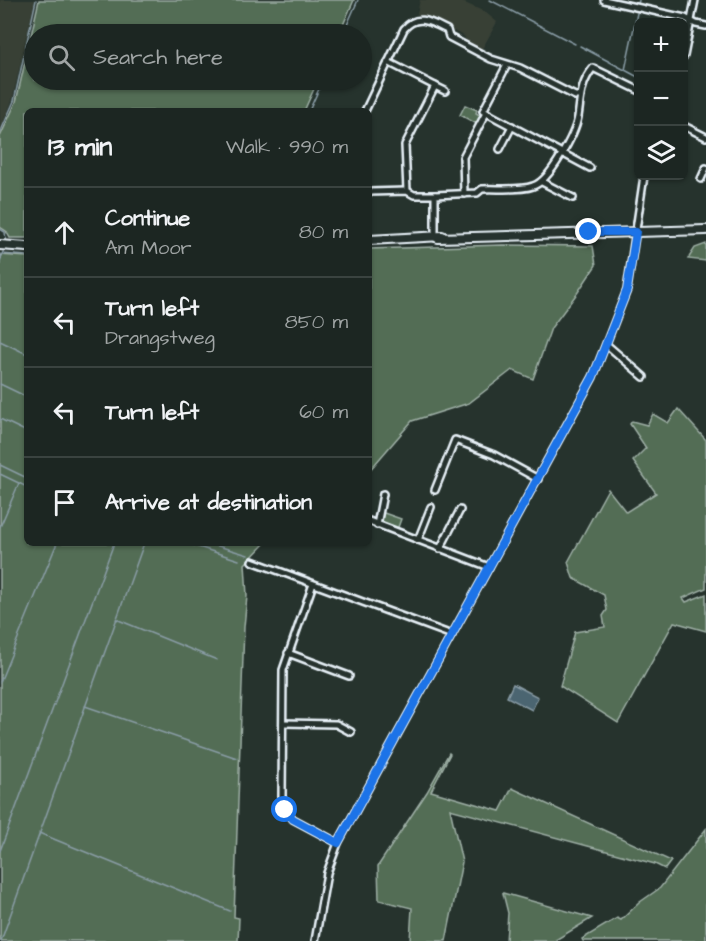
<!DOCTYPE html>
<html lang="en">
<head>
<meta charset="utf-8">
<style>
	body { margin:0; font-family:"Architects Daughter",sans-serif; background:#252e2a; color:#f1f3f6 }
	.controls { position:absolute; right:18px; top:18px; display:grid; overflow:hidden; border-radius:9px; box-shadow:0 2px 4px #0004 }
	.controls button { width:54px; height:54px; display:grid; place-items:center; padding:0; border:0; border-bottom:2px solid #3a4340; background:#1c2622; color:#f1f3f6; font:30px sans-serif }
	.stop { position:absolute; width:18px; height:18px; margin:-14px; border:4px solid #1a73e8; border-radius:50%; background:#fff }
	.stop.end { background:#1a73e8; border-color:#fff; box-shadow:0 2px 6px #0008 }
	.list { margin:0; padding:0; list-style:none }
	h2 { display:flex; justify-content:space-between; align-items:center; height:78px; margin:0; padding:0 24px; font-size:26px }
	h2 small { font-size:20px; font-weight:400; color:#a0a5a5 }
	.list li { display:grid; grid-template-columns:39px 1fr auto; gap:18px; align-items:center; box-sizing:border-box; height:90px; padding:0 24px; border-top:2px solid #3a4340 }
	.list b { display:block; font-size:22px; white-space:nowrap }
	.list p { margin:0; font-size:20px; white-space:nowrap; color:#a0a5a5 }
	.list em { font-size:20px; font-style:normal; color:#a0a5a5 }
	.icon { flex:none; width:33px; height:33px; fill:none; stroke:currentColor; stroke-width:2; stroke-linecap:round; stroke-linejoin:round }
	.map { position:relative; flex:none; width:706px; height:941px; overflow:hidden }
	.search { position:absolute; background:#1c2622; box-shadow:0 2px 4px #0004; left:24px; top:24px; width:348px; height:66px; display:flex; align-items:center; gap:15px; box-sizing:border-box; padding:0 21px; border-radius:33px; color:#a0a5a5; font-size:22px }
	.panel { position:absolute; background:#1c2622; box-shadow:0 2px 4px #0004; left:24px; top:108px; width:348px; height:438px; border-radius:9px }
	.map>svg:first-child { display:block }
	.built { fill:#384136 }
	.green { fill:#536d54; stroke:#9eafa6; stroke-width:1.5 }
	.water { fill:#4c6571; stroke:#8a9da7; stroke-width:1.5 }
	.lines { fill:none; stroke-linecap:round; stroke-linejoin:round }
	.stream { stroke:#8a9da7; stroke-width:1.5 }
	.street-casing { stroke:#e8f1f8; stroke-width:10 }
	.secondary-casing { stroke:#e8f1f8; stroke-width:12 }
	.street { stroke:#26332d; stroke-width:5 }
	.secondary { stroke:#26332d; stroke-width:8 }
	.route { stroke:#1a73e8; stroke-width:8 }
</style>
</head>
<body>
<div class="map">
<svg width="706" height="941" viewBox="0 0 706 941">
	<rect width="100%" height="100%" fill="#26332d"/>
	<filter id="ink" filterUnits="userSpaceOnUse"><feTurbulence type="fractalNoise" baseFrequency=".0167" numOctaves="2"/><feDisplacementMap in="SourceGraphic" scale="12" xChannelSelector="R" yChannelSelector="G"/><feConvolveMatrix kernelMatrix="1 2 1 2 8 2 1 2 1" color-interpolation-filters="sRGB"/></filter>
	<g filter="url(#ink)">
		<g class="built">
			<path d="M0 0H35L12 101 0 131Z"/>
			<path d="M420 0H458L485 12 497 22 482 49 467 42 464 36 417 14Z"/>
		</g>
		<g class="green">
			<path d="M39 0H354L339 34H34V80H318L304 111H27V238H10L6 231 0 227V137L16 102Z"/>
			<path d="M465 105 477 110 476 113 481 116 477 124 460 115Z"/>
			<path d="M706 244V261L688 259 695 248Z"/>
			<path d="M503 245 593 246 596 265 578 292 551 328 533 379 512 370 469 403 412 421 369 471V249Z"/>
			<path d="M0 255 27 257V543H265L245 564 247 596 244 627 234 917 239 918 238 941H0Z"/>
			<path d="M678 409 706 440V588L683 598 686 602 706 594V631L674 622 618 723 560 686 575 632 605 627 603 616 607 610 604 595 573 578 568 562 608 489 626 512 656 493 633 461 646 448 630 424 632 421 647 425 653 414 668 423Z"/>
			<path d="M381 512 401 519 397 530 383 524 380 521Z"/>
			<path d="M449 753 450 754 431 791 500 811 512 788 671 861 665 869 655 864 450 809 462 862 446 941H410L412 908 379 900 378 866 427 792Z"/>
			<path d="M706 829V941H583L582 939 617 918 621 920 640 902 660 888Z"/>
			<path d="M503 893 592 918 554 941H506L508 913Z"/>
		</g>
		<path class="water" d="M513 684 538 697 532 710 507 697Z"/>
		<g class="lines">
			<g class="stream">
				<path d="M490 0 575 44"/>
				<path d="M638 4 639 0"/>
				<path d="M343 34 358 0"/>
				<path d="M580 46 638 77"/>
				<path d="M625 70 637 13"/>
				<path d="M309 111 323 80"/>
				<path d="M0 133 14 101 36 0"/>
				<path d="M0 229 5 232 6 240"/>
				<path d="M2 254 27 256"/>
				<path d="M0 263 3 252"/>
				<path d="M0 341 27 354"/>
				<path d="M0 384 27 397"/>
				<path d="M0 419 27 432"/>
				<path d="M0 465 27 478"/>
				<path d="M0 474 27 487"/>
				<path d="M0 527 19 483"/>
				<path d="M186 543 239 560"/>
				<path d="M208 543 248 555"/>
				<path d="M116 619 217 660"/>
				<path d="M0 682 57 543"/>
				<path d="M85 706 237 758"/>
				<path d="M39 833 230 911"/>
				<path d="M0 851 114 543"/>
				<path d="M1 941 144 543"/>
			</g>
			<g class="street-casing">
				<g id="street">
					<path d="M604 0 685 18 696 24 706 26"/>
					<path d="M684 56 695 0"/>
					<path d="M388 62 435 86 405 145 407 191"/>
					<path d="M507 65 483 111 590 168"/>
					<path d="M435 86 445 91"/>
					<path d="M365 111 404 29C417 13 431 22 447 30L449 37 491 59 520 68 575 96H579"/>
					<path d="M684 126 706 137"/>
					<path d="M500 149 512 126"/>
					<path d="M701 179 706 168"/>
					<path d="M542 182 573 198"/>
					<path d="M369 192 407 191 414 195H435"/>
					<path d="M464 194 463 157 486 113"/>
					<path d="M435 238V195L477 193 482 189C496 188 520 191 533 186 550 181 575 134 578 117 581 98 580 84 593 68L638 90"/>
					<path d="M607 345 644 377"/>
					<path d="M435 490 455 440 494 455 538 479"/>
					<path d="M369 521 489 567"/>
					<path d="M377 525 383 494"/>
					<path d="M418 540 431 507"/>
					<path d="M440 549 460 510"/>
					<path d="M252 561 452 635"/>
					<path d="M313 584 283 670 282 796 283 806 293 819 338 843"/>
					<path d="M288 653 349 676"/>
					<path d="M283 723 336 724 351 732"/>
					<path d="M315 941 327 873 338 843 593 377 627 290 644 176"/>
				</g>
			</g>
			<g class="secondary-casing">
				<g id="secondary">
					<path d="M438 238 706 230"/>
					<path d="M369 240 442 236"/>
					<path d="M0 245 27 247"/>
				</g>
			</g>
			<use href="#street" class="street"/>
			<use href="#secondary" class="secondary"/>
		</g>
	</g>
	<g class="lines" filter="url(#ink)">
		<path class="route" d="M285 810 293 819 338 843 593 377 627 290 636 232H589"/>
	</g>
</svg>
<div class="controls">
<button>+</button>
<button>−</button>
<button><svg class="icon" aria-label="layers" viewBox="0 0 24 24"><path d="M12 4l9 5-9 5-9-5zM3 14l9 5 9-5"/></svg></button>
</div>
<div class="stop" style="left:285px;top:810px"></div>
<div class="stop end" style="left:589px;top:232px"></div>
<div class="search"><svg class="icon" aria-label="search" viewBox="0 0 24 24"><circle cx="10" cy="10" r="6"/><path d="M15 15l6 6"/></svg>Search here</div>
<section class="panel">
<h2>13 min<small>Walk · 990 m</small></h2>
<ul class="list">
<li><svg class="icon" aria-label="ahead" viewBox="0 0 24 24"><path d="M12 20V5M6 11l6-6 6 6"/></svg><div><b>Continue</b><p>Am Moor</p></div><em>80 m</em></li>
<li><svg class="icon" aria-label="left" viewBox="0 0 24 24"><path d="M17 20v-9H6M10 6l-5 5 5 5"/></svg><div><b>Turn left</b><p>Drangstweg</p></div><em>850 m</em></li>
<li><svg class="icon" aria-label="left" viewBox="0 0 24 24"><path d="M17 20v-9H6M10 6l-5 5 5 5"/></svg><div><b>Turn left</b></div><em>60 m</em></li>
<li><svg class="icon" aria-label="arrive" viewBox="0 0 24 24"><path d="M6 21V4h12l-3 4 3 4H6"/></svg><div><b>Arrive at destination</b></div></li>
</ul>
</section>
</div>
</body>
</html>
